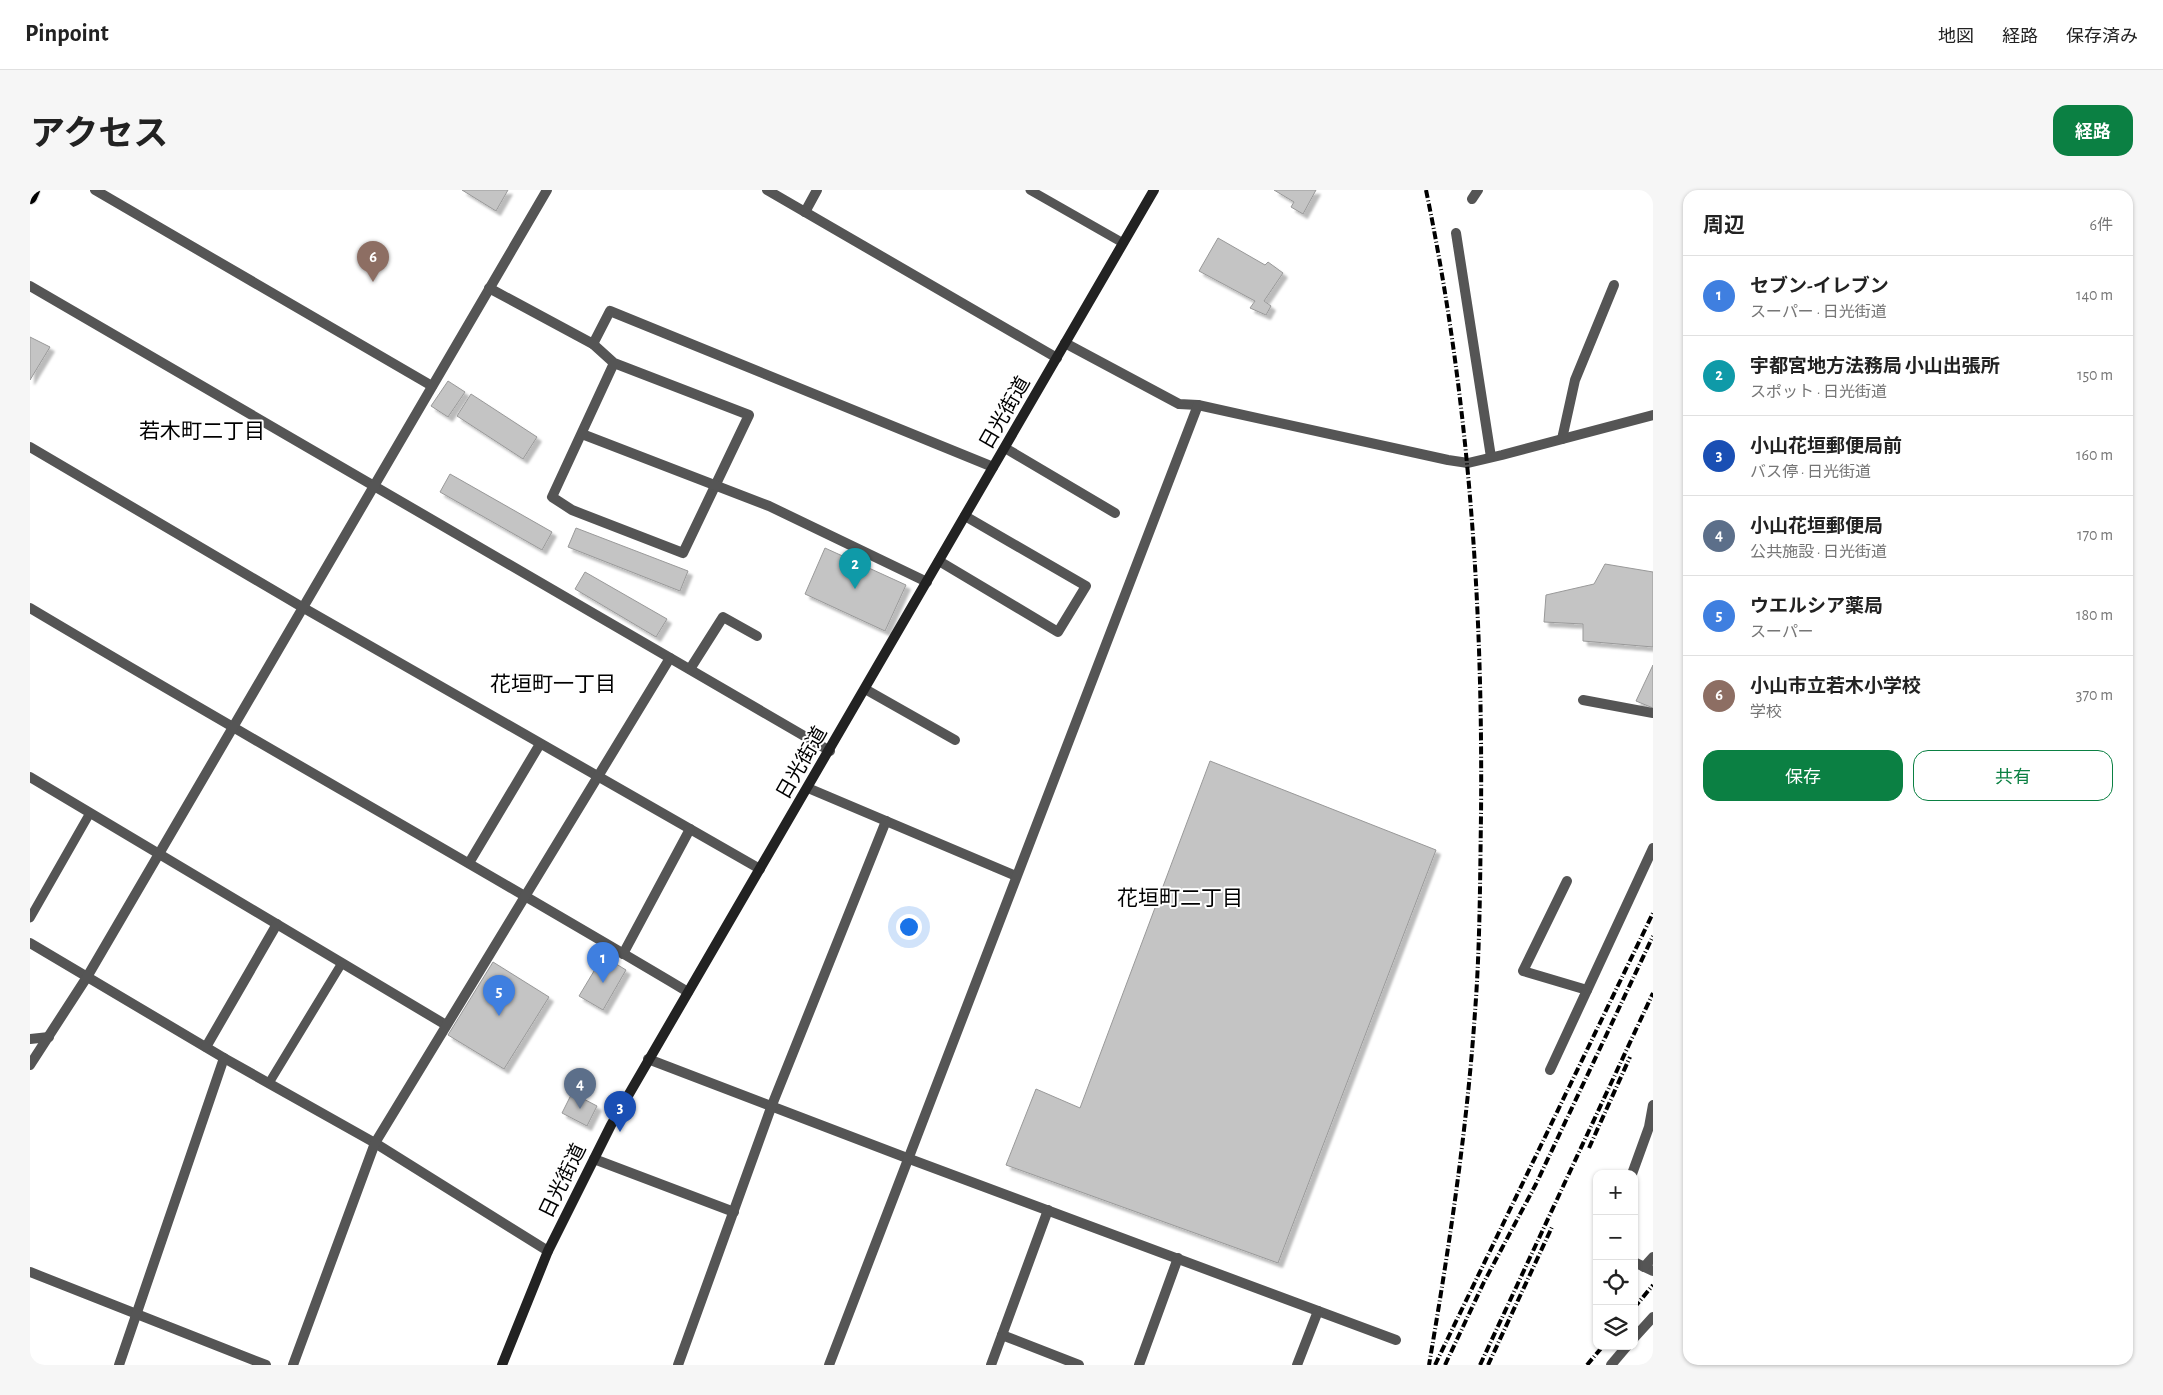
<!DOCTYPE html>
<html lang="ja">
<head>
<meta charset="utf-8">
<style>
	body { margin:0; font-family:"Alegreya Sans","Noto Sans JP",sans-serif; background:#f6f6f6; color:#222 }
	.controls { position:absolute; right:15px; bottom:15px; display:grid; overflow:hidden; border-radius:10px; box-shadow:0 1px 4px #0004 }
	.controls button { width:45px; height:45px; display:grid; place-items:center; padding:0; border:0; border-bottom:1px solid #e0e0e0; background:#fff; color:#222; font:25px sans-serif }
	.you { position:absolute; left:878px; top:736px; width:18px; height:18px; margin:-12px; border:4px solid #fff; border-radius:50%; background:#1a73e8; box-shadow:0 0 0 8px #1a73e833 }
	.badge { display:grid; place-items:center; width:32px; height:32px; border-radius:50%; background:#0b8043; color:#fff; font-size:16px; font-weight:700 }
	.pin { position:absolute; translate:-50% -41px; filter:drop-shadow(0 1px 2px #0008) }
	.pin::after { content:''; position:absolute; top:26px; width:18px; height:15px; background:inherit; clip-path:polygon(0 0,100% 0,50% 100%) }
	.list { margin:0; padding:0; list-style:none }
	h2 { display:flex; justify-content:space-between; align-items:center; height:65px; margin:0; padding:0 20px; font-size:21px }
	h2 small { font-size:16px; font-weight:400; color:#767676 }
	.list li { display:grid; grid-template-columns:32px 1fr auto; gap:15px; align-items:center; box-sizing:border-box; height:80px; padding:0 20px; border-top:1px solid #e0e0e0 }
	.list b { display:block; font-size:19px; white-space:nowrap }
	.list p { margin:0; font-size:16px; white-space:nowrap; color:#767676 }
	.list em { font-size:16px; font-style:normal; color:#767676 }
	.actions { display:flex; gap:10px; padding:15px 20px }
	.actions a { flex:1; padding:11px 0; border:1px solid #0b8043; border-radius:15px; text-align:center; font-size:18px; color:#0b8043 }
	.actions .main { background:#0b8043; color:#fff }
	.icon { flex:none; width:28px; height:28px; fill:none; stroke:currentColor; stroke-width:2; stroke-linecap:round; stroke-linejoin:round }
	.map { position:relative; flex:none; width:1623px; height:1175px; overflow:hidden; border-radius:15px }
	header { display:flex; align-items:center; gap:30px; box-sizing:border-box; height:70px; padding:0 25px; background:#fff; border-bottom:1px solid #e0e0e0 }
	header strong { font-size:24px }
	nav { display:flex; gap:28px; margin-inline-start:auto; font-size:18px }
	.intro { display:flex; align-items:center; justify-content:space-between; box-sizing:border-box; height:120px; padding:0 30px }
	h1 { margin:0; font-size:35px }
	.button { padding:12px 22px; border-radius:15px; background:#0b8043; color:#fff; font-size:18px; font-weight:700 }
	main { display:flex; gap:30px; padding:0 30px }
	aside { flex:1; background:#fff; border-radius:15px; box-shadow:0 1px 4px #0004 }
	.map>svg:first-child { display:block }
	.building { fill:#c4c4c4; stroke:#999; filter:url(#shadow) }
	.lines { fill:none; stroke-linecap:round; stroke-linejoin:round }
	.trunk-casing { stroke:#dbdbdb; stroke-width:16 }
	.service { stroke:#555; stroke-width:9 }
	.minor { stroke:#555; stroke-width:10 }
	.secondary { stroke:#222; stroke-width:10 }
	.trunk { stroke:#000; stroke-width:14 }
	.rail { stroke:#000; stroke-width:4; stroke-dasharray:8 2.5 1 2.5; stroke-linecap:butt }
	.labels { text-anchor:middle; dominant-baseline:central; stroke-width:4; stroke-linejoin:round; paint-order:stroke }
	.street-label { font-size:20px; fill:#000; stroke:#fff }
	.neighbourhood-label { font-size:21px; fill:#000; stroke:#fff }
</style>
</head>
<body>
<header>
<strong>Pinpoint</strong>
<nav><a>地図</a><a>経路</a><a>保存済み</a></nav>
</header>
<div class="intro"><h1>アクセス</h1><a class="button">経路</a></div>
<main>
<div class="map">
<svg width="1623" height="1175" viewBox="0 0 1623 1175">
	<defs>
		<filter id="shadow"><feDropShadow dx="4.5" dy="4.5" stdDeviation="1" flood-color="#0004"/></filter>
	</defs>
	<rect width="100%" height="100%" fill="#fff"/>
	<g class="building">
		<path d="M432 0H478L466 21Z"/>
		<path d="M1244 0H1286L1273 24 1261 17 1264 12Z"/>
		<path d="M1188 48 1235 75 1238 72 1253 83 1234 111 1241 116 1236 125 1220 118 1225 111 1169 81Z"/>
		<path d="M0 147 20 157 0 190Z"/>
		<path d="M418 191 435 202 418 227 401 216Z"/>
		<path d="M441 204 507 247 493 269 427 226Z"/>
		<path d="M420 284 522 342 512 360 410 302Z"/>
		<path d="M546 338 658 381 650 401 538 357Z"/>
		<path d="M795 358 876 395 855 441 775 404Z"/>
		<path d="M1575 374 1623 382V457L1553 451V434L1514 432 1516 405 1564 394Z"/>
		<path d="M555 382 637 429 626 447 545 399Z"/>
		<path d="M1623 475V518L1606 511Z"/>
		<path d="M1180 571 1406 660 1248 1073 976 975 1006 899 1050 918Z"/>
		<path d="M573 766 596 780 573 820 549 806Z"/>
		<path d="M463 772 519 807 474 879 418 845Z"/>
		<path d="M542 903 567 916 557 936 532 923Z"/>
	</g>
	<g class="lines">
		<g class="trunk-casing">
			<path id="trunk" d="M0 7 3 0"/>
		</g>
		<g class="service">
			<path d="M1000 0 1093 53"/>
			<path d="M0 728 60 623"/>
			<path d="M239 893 312 773"/>
		</g>
		<g class="minor">
			<path d="M65 0 402 196"/>
			<path d="M737 0 1027 168"/>
			<path d="M1442 9 1448 0"/>
			<path d="M775 22 787 0"/>
			<path d="M1426 43 1461 267"/>
			<path d="M0 96 800 561"/>
			<path d="M459 98 563 154 580 121 963 277"/>
			<path d="M1035 153 1149 214 1168 215 1418 270 1438 273 1472 265 1623 225"/>
			<path d="M563 154 584 173 719 225 653 363 542 320 522 307 584 173"/>
			<path d="M552 244 739 316 897 392"/>
			<path d="M1532 249 1545 190 1584 95"/>
			<path d="M0 257 272 417 730 679"/>
			<path d="M975 258 1085 323"/>
			<path d="M909 371 1028 442 1056 396 935 326"/>
			<path d="M0 418C218 548 440 672 658 802"/>
			<path d="M660 479 693 427 727 446"/>
			<path d="M835 499 925 550"/>
			<path d="M1553 510 1623 523"/>
			<path d="M0 587 416 835"/>
			<path d="M778 598 986 686"/>
			<path d="M439 673 510 554"/>
			<path d="M1537 691 1493 781 1557 800"/>
			<path d="M0 753 194 868 345 953 518 1061"/>
			<path d="M593 764 660 639"/>
			<path d="M0 849 19 847"/>
			<path d="M176 857 247 734"/>
			<path d="M618 869 877 968 1366 1150"/>
			<path d="M0 875 57 787 517 0"/>
			<path d="M1520 880 1623 658"/>
			<path d="M564 969 704 1022"/>
			<path d="M1602 984 1619 937 1623 915"/>
			<path d="M1604 1072 1623 1081"/>
			<path d="M1614 1077 1623 1067"/>
			<path d="M0 1082 236 1175"/>
			<path d="M972 1145 1049 1175"/>
			<path d="M1604 1148 1623 1127"/>
			<path d="M89 1175 194 868"/>
			<path d="M263 1175 345 953 640 468"/>
			<path d="M648 1175 742 915 856 631"/>
			<path d="M799 1175 1168 215"/>
			<path d="M961 1175 1018 1020"/>
			<path d="M1109 1175 1148 1068"/>
			<path d="M1267 1175 1288 1121"/>
			<path d="M1581 1175 1597 1156"/>
		</g>
		<path class="secondary" d="M472 1175 518 1061 581 935 1124 0"/>
		<use href="#trunk" class="trunk"/>
		<g class="rail">
			<path d="M1396 0C1439 207 1453 415 1451 626 1450 691 1450 757 1445 822 1437 940 1419 1058 1399 1175"/>
			<path d="M1559 958 1600 867"/>
			<path d="M1604 1118 1623 1095"/>
			<path d="M1405 1175 1623 723"/>
			<path d="M1415 1175 1454 1092 1506 994 1623 746"/>
			<path d="M1450 1175 1623 803"/>
			<path d="M1458 1175 1522 1037"/>
			<path d="M1557 1175 1573 1156"/>
		</g>
	</g>
	<g class="labels">
		<g class="street-label">
			<text transform="translate(975 223) rotate(-60)">日光街道</text>
			<text transform="translate(772 573) rotate(-60)">日光街道</text>
			<text transform="translate(533 991) rotate(-64)">日光街道</text>
		</g>
		<g class="neighbourhood-label">
			<text x="172" y="241">若木町二丁目</text>
			<text x="523" y="494">花垣町一丁目</text>
			<text x="1150" y="708">花垣町二丁目</text>
		</g>
	</g>
</svg>
<div class="controls">
<button>+</button>
<button>−</button>
<button><svg class="icon" aria-label="locate" viewBox="0 0 24 24"><circle cx="12" cy="12" r="6"/><path d="M12 2v4M12 18v4M2 12h4M18 12h4"/></svg></button>
<button><svg class="icon" aria-label="layers" viewBox="0 0 24 24"><path d="M12 4l9 5-9 5-9-5zM3 14l9 5 9-5"/></svg></button>
</div>
<div class="you"></div>
<div class="pin badge" style="left:573px;top:793px;background:#3f7fe0">1</div>
<div class="pin badge" style="left:825px;top:399px;background:#0f9aa8">2</div>
<div class="pin badge" style="left:590px;top:942px;background:#1a4fb4">3</div>
<div class="pin badge" style="left:550px;top:919px;background:#5c6f8a">4</div>
<div class="pin badge" style="left:469px;top:826px;background:#3f7fe0">5</div>
<div class="pin badge" style="left:343px;top:92px;background:#8d6e63">6</div>
</div>
<aside>
<h2>周辺<small>6件</small></h2>
<ul class="list">
<li><span class="badge" style="background:#3f7fe0">1</span><div><b>セブン-イレブン</b><p>スーパー · 日光街道</p></div><em>140 m</em></li>
<li><span class="badge" style="background:#0f9aa8">2</span><div><b>宇都宮地方法務局 小山出張所</b><p>スポット · 日光街道</p></div><em>150 m</em></li>
<li><span class="badge" style="background:#1a4fb4">3</span><div><b>小山花垣郵便局前</b><p>バス停 · 日光街道</p></div><em>160 m</em></li>
<li><span class="badge" style="background:#5c6f8a">4</span><div><b>小山花垣郵便局</b><p>公共施設 · 日光街道</p></div><em>170 m</em></li>
<li><span class="badge" style="background:#3f7fe0">5</span><div><b>ウエルシア薬局</b><p>スーパー</p></div><em>180 m</em></li>
<li><span class="badge" style="background:#8d6e63">6</span><div><b>小山市立若木小学校</b><p>学校</p></div><em>370 m</em></li>
</ul>
<div class="actions"><a class="main">保存</a><a>共有</a></div>
</aside>
</main>
</body>
</html>
